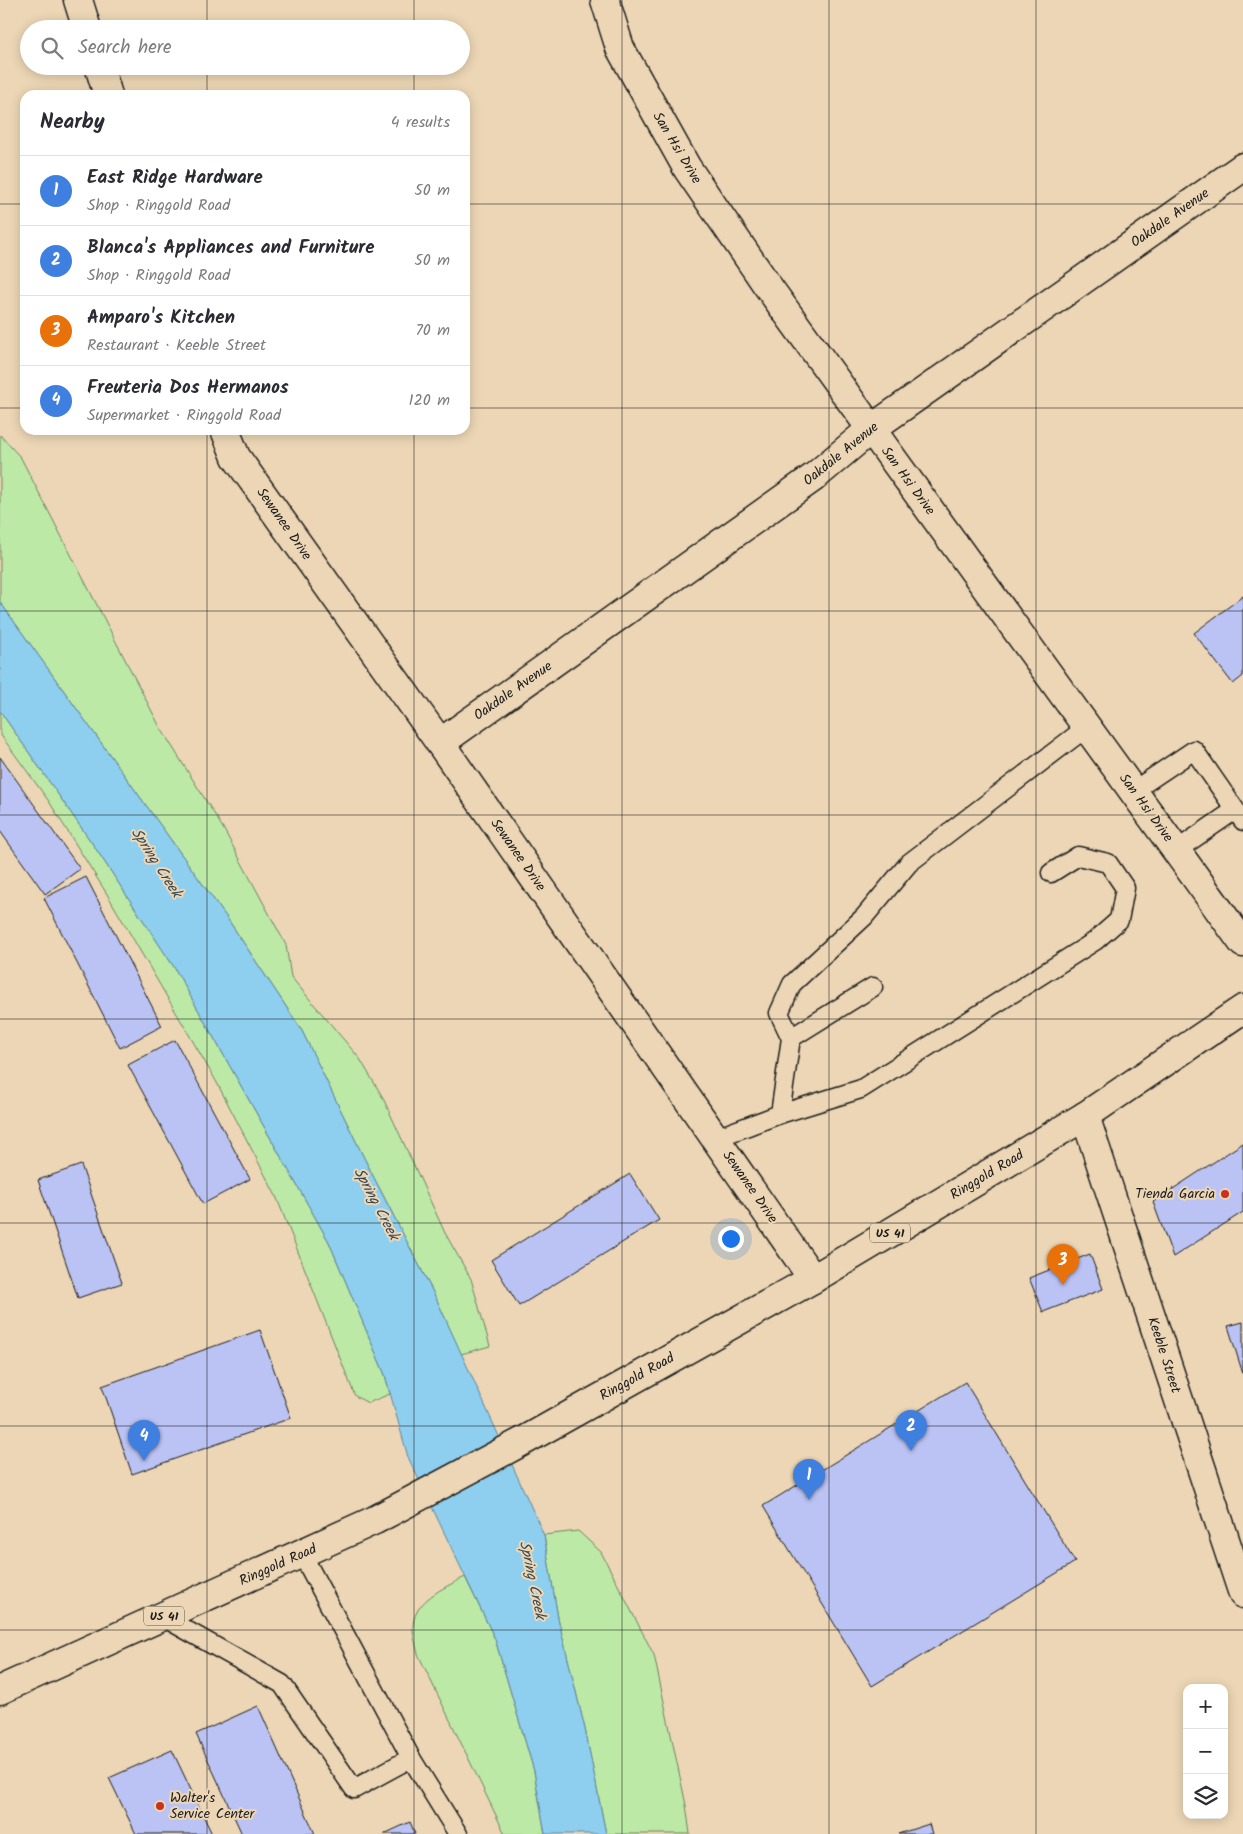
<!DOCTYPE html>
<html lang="en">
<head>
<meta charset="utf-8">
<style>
	body { margin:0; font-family:Kalam,sans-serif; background:#f2f2f3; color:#2b2b33 }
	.controls { position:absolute; right:15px; bottom:15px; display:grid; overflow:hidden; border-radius:10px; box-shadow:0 2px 12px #0003 }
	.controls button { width:45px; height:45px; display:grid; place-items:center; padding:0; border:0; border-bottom:1px solid #e1e1e2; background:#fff; color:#2b2b33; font:25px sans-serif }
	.you { position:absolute; left:730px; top:1238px; width:18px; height:18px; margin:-12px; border:4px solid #fff; border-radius:50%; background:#1a73e8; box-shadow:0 0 0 8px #1a73e833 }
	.badge { display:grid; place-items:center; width:32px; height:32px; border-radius:50%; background:#c8321e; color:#fff; font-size:16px; font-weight:700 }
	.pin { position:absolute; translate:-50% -41px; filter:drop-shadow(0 1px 2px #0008) }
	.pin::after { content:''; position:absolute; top:26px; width:18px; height:15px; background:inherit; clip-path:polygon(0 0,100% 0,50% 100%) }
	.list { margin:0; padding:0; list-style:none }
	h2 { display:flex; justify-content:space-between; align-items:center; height:65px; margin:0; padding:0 20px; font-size:21px }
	h2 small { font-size:16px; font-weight:400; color:#7c7c81 }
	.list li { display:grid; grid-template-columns:32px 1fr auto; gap:15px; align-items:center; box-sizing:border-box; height:70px; padding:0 20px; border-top:1px solid #e1e1e2 }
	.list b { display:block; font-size:19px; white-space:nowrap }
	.list p { margin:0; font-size:16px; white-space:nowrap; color:#7c7c81 }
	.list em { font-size:16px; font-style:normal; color:#7c7c81 }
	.icon { flex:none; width:28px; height:28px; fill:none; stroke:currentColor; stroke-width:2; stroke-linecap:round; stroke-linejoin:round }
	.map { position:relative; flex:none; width:1243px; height:1834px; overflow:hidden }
	.search { position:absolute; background:#fff; box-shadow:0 2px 12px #0003; left:20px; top:20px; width:450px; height:55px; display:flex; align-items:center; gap:12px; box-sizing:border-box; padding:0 18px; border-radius:28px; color:#7c7c81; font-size:19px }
	.panel { position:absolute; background:#fff; box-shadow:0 2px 12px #0003; left:20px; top:90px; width:450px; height:345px; border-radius:15px }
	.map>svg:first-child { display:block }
	.green { fill:#bce9a6; stroke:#6c8261 }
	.water { fill:#8eceef; stroke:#60879b }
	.building { fill:#bbc3f4; stroke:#1c1c1c }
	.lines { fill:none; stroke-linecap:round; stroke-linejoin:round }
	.service-casing { stroke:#1c1c1c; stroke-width:21 }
	.minor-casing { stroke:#1c1c1c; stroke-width:31 }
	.primary-casing { stroke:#1c1c1c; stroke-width:31 }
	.service { stroke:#ecd6b5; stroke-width:18 }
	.minor { stroke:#ecd6b5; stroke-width:28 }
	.primary { stroke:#ecd6b5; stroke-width:28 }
	.grid { fill:none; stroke:#1c1c1c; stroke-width:1; stroke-opacity:0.55 }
	.poi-dot { fill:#c8321e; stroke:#ecd6b5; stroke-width:2 }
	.labels { text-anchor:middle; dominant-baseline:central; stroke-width:4; stroke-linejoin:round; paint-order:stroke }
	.shield { fill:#ecd6b5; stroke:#5a544a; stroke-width:1 }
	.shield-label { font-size:12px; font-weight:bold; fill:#1c1c1c }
	.street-label { font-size:14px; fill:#1c1c1c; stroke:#ecd6b5 }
	.poi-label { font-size:14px; fill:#1c1c1c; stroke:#ecd6b5; text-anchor:end }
	.water-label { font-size:15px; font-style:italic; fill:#384851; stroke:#ecd6b5 }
</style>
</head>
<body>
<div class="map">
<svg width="1243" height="1834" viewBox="0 0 1243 1834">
	<rect width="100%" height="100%" fill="#ecd6b5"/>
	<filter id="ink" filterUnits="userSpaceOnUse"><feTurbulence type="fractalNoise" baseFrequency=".02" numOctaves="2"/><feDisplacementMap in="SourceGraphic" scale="10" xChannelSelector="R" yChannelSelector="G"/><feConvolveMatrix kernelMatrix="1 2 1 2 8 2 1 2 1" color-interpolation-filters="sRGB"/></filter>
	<g filter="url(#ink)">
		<g class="green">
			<path d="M0 435 21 458 160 727 223 828 286 945 291 977 360 1059 382 1096 445 1233 471 1279 490 1346 461 1354 436 1298 370 1170 301 1029 227 918 0 602Z"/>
			<path d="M0 711 94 846 174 967 329 1242 385 1375 390 1394 368 1403 355 1396 276 1196 216 1081 107 894 48 800 0 734Z"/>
			<path d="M578 1531 601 1552 654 1655 686 1805 690 1834H606L585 1729 558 1618 544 1535Z"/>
			<path d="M465 1577 495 1639 534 1771 545 1834H505L418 1654C416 1646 414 1638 413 1630 411 1601 444 1588 465 1577Z"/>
		</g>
		<path class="water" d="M0 602 227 918 301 1029 370 1170 436 1298 544 1535 558 1618 585 1729 606 1834H545L534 1771 495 1639 408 1457 385 1375 329 1242 174 967 94 846 0 711Z"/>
		<g class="building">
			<path d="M1243 596V676L1233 684 1194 633Z"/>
			<path d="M0 757 80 869 45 894 0 831Z"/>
			<path d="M86 877 162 1026 120 1048 44 898Z"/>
			<path d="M175 1040 250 1179 203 1204 128 1065Z"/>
			<path d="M1243 1143V1212L1173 1257 1153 1202Z"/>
			<path d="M81 1165 122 1283 78 1298 38 1180Z"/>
			<path d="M630 1174 659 1220 519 1306 491 1260Z"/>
			<path d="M1090 1254 1103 1289 1043 1312 1029 1278Z"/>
			<path d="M1243 1322V1374L1228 1326Z"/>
			<path d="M260 1330 291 1418 132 1474 102 1386Z"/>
			<path d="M965 1382 1075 1562 872 1686 763 1506Z"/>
			<path d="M258 1706 315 1834H242L196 1734Z"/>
			<path d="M172 1750 212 1834H136L109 1778Z"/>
			<path d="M410 1822 415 1834H384Z"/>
			<path d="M929 1824 932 1834H898Z"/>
		</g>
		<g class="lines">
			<g class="service-casing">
				<g id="service">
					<path d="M1133 791 1194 750 1243 821"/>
					<path d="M1177 850 1235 810"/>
					<path d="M791 1038 873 987"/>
					<path d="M780 1114 791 1038 779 1013 792 984 864 917 909 863 1087 727"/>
					<path d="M716 1138 780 1114 861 1089 1095 941 1119 920 1125 888 1108 863 1078 856 1051 873"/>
					<path d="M163 1617 282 1684 354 1789 411 1758 302 1554"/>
					<path d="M411 1758 458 1834"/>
				</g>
			</g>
			<g class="minor-casing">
				<g id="minor">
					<path d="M78 0 87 29"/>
					<path d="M605 0 620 48 687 168 767 285 1243 943"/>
					<path d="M99 66 108 95"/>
					<path d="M225 430 236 457 440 743 813 1279"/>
					<path d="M440 743 814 477 871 429 1243 167"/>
					<path d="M1085 1116 1243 1594"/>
				</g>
			</g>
			<g class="primary-casing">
				<path id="primary" d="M0 1690 375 1520 527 1439 813 1279 1085 1116 1243 1009"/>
			</g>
			<use href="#service" class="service"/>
			<use href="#minor" class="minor"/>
			<use href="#primary" class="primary"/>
		</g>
	</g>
	<path class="grid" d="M207 0V29M414 0V29M622 0V1834M829 0V1834M1036 0V1834M207 66V95M414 66V95M0 204H25M465 204H1243M0 408H25M465 408H1243M207 430V1834M414 430V1834M0 611H1243M0 815H1243M0 1019H1243M0 1223H1243M0 1426H1243M0 1630H1243"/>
	<g class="poi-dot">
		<circle cx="1225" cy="1194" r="5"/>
		<circle cx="160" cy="1806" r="5"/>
	</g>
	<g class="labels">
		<g class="shield">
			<rect x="870" y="1223.5" width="40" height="19" rx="4"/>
			<rect x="144" y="1606.5" width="40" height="19" rx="4"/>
		</g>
		<g class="shield-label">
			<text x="890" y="1233">US 41</text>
			<text x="164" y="1616">US 41</text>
		</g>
		<g class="street-label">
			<text transform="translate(677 148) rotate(59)">San Hsi Drive</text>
			<text transform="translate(1170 218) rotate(-35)">Oakdale Avenue</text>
			<text transform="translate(841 454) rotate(-39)">Oakdale Avenue</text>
			<text transform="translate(908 481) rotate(54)">San Hsi Drive</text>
			<text transform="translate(284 524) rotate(55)">Sewanee Drive</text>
			<text transform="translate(513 691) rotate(-35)">Oakdale Avenue</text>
			<text transform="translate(1146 808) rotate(54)">San Hsi Drive</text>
			<text transform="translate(518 855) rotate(55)">Sewanee Drive</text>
			<text transform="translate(987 1175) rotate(-31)">Ringgold Road</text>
			<text transform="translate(750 1187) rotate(55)">Sewanee Drive</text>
			<text transform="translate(1164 1355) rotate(72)">Keeble Street</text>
			<text transform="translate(637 1377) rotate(-29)">Ringgold Road</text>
			<text transform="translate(278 1565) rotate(-24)">Ringgold Road</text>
		</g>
		<g class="poi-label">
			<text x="1215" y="1194">Tienda Garcia</text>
			<text x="170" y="1798" text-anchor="start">Walter's<tspan x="170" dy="16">Service Center</tspan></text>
		</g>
		<g class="water-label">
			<text transform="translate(156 863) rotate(57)">Spring Creek</text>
			<text transform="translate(376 1204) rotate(62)">Spring Creek</text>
			<text transform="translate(532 1580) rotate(78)">Spring Creek</text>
		</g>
	</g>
</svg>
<div class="controls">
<button>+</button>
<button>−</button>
<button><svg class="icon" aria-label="layers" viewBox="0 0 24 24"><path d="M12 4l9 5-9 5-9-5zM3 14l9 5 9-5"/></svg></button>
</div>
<div class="you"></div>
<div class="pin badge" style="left:809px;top:1500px;background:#3f7fe0">1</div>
<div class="pin badge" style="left:911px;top:1451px;background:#3f7fe0">2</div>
<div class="pin badge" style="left:1063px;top:1285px;background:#e8710a">3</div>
<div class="pin badge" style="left:144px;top:1461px;background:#3f7fe0">4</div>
<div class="search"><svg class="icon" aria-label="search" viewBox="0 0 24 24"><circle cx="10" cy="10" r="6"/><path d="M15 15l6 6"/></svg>Search here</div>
<section class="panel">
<h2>Nearby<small>4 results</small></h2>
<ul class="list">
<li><span class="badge" style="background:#3f7fe0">1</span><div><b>East Ridge Hardware</b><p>Shop · Ringgold Road</p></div><em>50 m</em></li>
<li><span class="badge" style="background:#3f7fe0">2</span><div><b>Blanca's Appliances and Furniture</b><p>Shop · Ringgold Road</p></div><em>50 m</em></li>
<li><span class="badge" style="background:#e8710a">3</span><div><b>Amparo's Kitchen</b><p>Restaurant · Keeble Street</p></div><em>70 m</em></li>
<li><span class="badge" style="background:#3f7fe0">4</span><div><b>Freuteria Dos Hermanos</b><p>Supermarket · Ringgold Road</p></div><em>120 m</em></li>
</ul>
</section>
</div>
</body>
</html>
